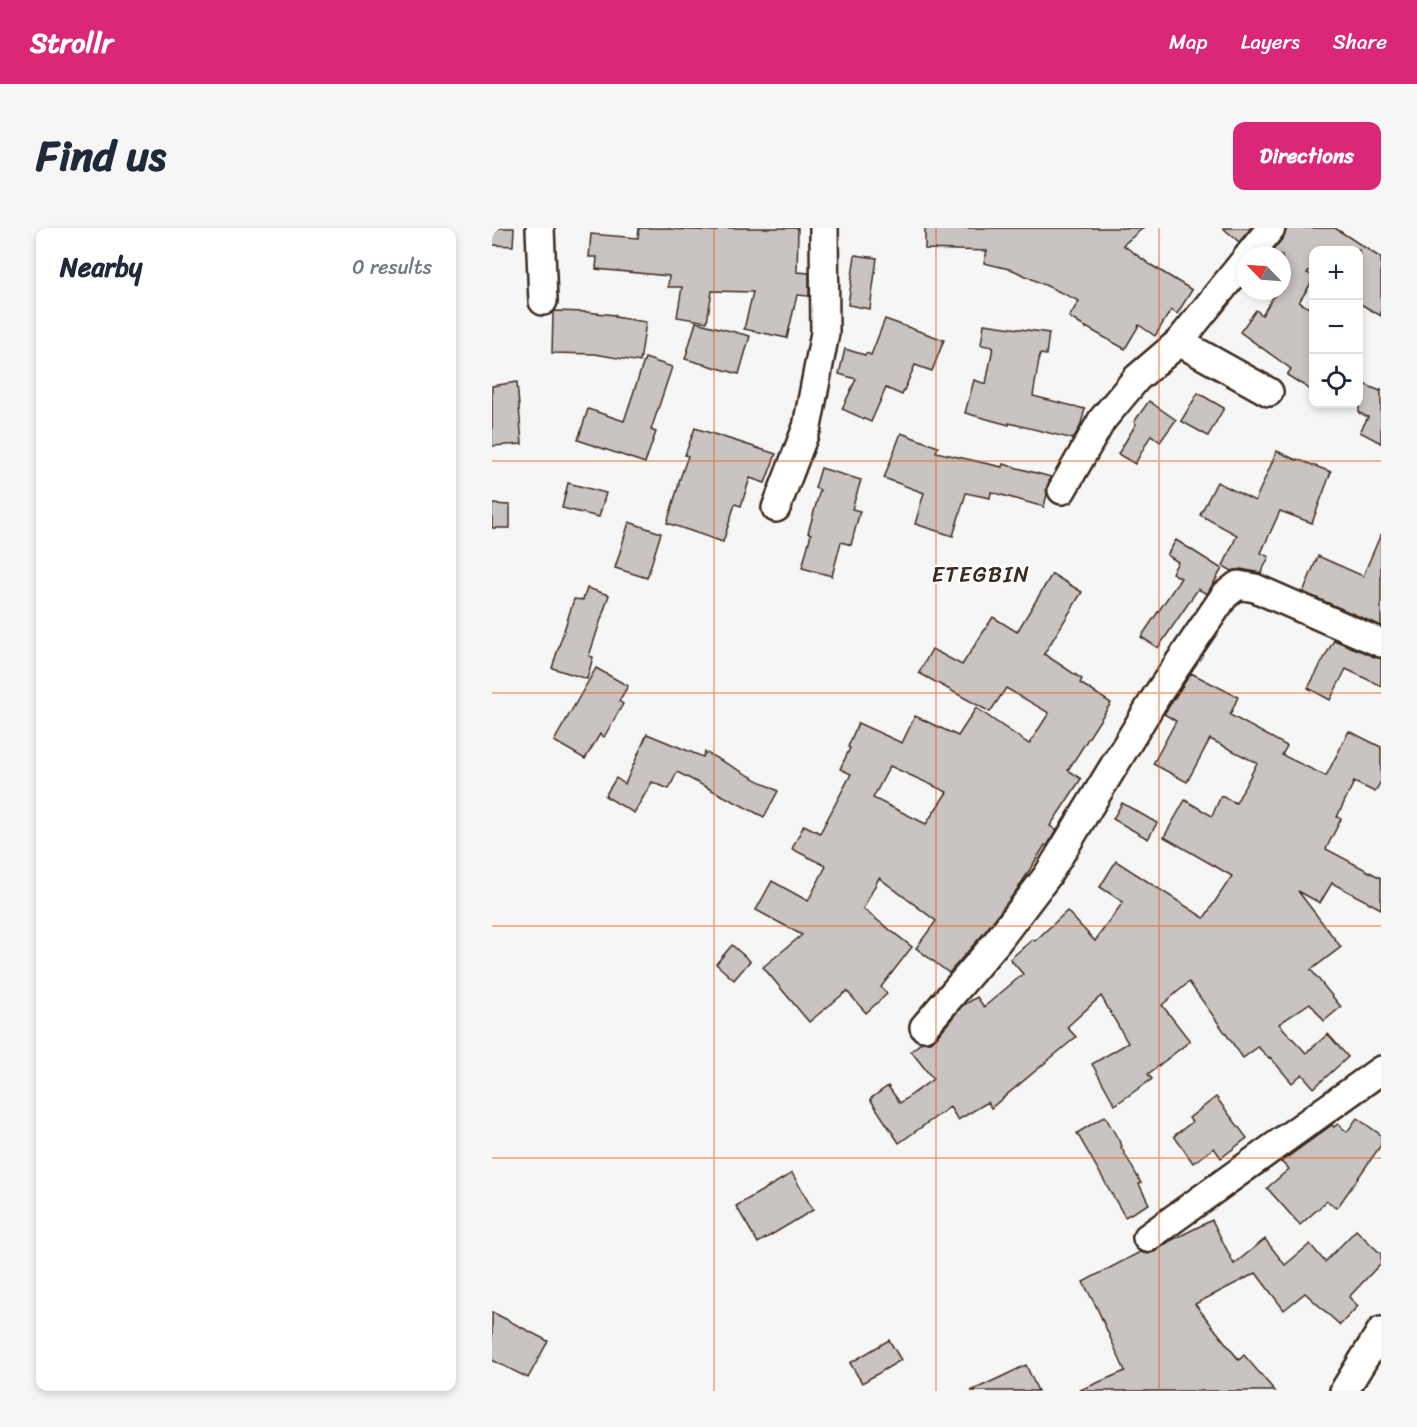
<!DOCTYPE html>
<html lang="en">
<head>
<meta charset="utf-8">
<style>
	body { margin:0; font-family:Sriracha,sans-serif; background:#f6f6f7; color:#1f2937 }
	.controls { position:absolute; right:18px; top:18px; display:grid; overflow:hidden; border-radius:12px; box-shadow:0 3px 9px #0003 }
	.controls button { width:54px; height:54px; display:grid; place-items:center; padding:0; border:0; border-bottom:2px solid #e0e1e3; background:#fff; color:#1f2937; font:30px sans-serif }
	.compass { position:absolute; left:745px; top:18px; width:54px; height:54px; border-radius:50%; background:#fff; box-shadow:0 3px 9px #0003; rotate:295deg }
	.list { margin:0; padding:0; list-style:none }
	h2 { display:flex; justify-content:space-between; align-items:center; height:78px; margin:0; padding:0 24px; font-size:26px }
	h2 small { font-size:20px; font-weight:400; color:#747a83 }
	.icon { flex:none; width:33px; height:33px; fill:none; stroke:currentColor; stroke-width:2; stroke-linecap:round; stroke-linejoin:round }
	.map { position:relative; flex:none; width:889px; height:1163px; overflow:hidden; border-radius:12px }
	header { display:flex; align-items:center; gap:36px; box-sizing:border-box; height:84px; padding:0 30px; background:#db2777; color:#fff }
	header strong { font-size:28px }
	nav { display:flex; gap:33px; margin-inline-start:auto; font-size:21px }
	.intro { display:flex; align-items:center; justify-content:space-between; box-sizing:border-box; height:144px; padding:0 36px }
	h1 { margin:0; font-size:42px }
	.button { padding:15px 27px; border-radius:12px; background:#db2777; color:#fff; font-size:21px; font-weight:700 }
	main { display:flex; gap:36px; padding:0 36px }
	aside { flex:1; background:#fff; border-radius:12px; box-shadow:0 3px 9px #0003 }
	.map>svg:first-child { display:block }
	.building { fill:#c9c3c1; stroke:#3b2a1e; stroke-width:1.5; fill-rule:evenodd }
	.lines { fill:none; stroke-linecap:round; stroke-linejoin:round }
	.minor-casing { stroke:#3b2a1e; stroke-width:32 }
	.minor { stroke:#fff; stroke-width:27 }
	.grid { fill:none; stroke:#e8590c; stroke-width:1.5; stroke-opacity:0.55 }
	.labels { text-anchor:middle; dominant-baseline:central; stroke-width:5; stroke-linejoin:round; paint-order:stroke }
	.neighbourhood-label { font-size:22px; letter-spacing:1.5px; fill:#3b2a1e; stroke:#fff }
</style>
</head>
<body>
<header>
<strong>Strollr</strong>
<nav><a>Map</a><a>Layers</a><a>Share</a></nav>
</header>
<div class="intro"><h1>Find us</h1><a class="button">Directions</a></div>
<main>
<aside>
<h2>Nearby<small>0 results</small></h2>
<ul class="list">
</ul>
</aside>
<div class="map">
<svg width="889" height="1163" viewBox="0 0 889 1163">
	<rect width="100%" height="100%" fill="#f7f6f6"/>
	<filter id="ink" filterUnits="userSpaceOnUse"><feTurbulence type="fractalNoise" baseFrequency=".0167" numOctaves="2"/><feDisplacementMap in="SourceGraphic" scale="12" xChannelSelector="R" yChannelSelector="G"/><feConvolveMatrix kernelMatrix="1 2 1 2 8 2 1 2 1" color-interpolation-filters="sRGB"/></filter>
	<g filter="url(#ink)">
		<g class="building">
			<path d="M0 0H22L21 18 0 17Z"/>
			<path d="M147 0H178V1L225 3V0H306L305 44 317 45V68L305 67 295 110 252 101 261 64 220 63 215 94 185 89 190 59H176L177 48 104 41 105 29H97L99 6 146 10Z"/>
			<path d="M433 0H651L631 17 659 37 700 62 685 86 679 82 663 108 647 97 633 121 594 99V100L577 89 587 73 521 42 492 35 495 23 433 21Z"/>
			<path d="M731 0H759L747 14Z"/>
			<path d="M794 0H843L889 30V88L867 75V22H822V37L815 45 822 48V51L807 74 822 83V164L795 147 799 141 748 104 764 82 770 87 785 63H790V27H777L792 9Z"/>
			<path d="M363 27 385 30 378 81 356 77Z"/>
			<path d="M63 83 94 84 123 87V89L154 94 148 134 103 126 60 125 61 85Z"/>
			<path d="M393 91 452 112 440 143 423 137 410 167 394 160 379 194 350 181 364 151 347 146 353 121 373 127 374 125 379 127Z"/>
			<path d="M204 94 258 108 247 146 193 131Z"/>
			<path d="M492 96 557 105 554 127 548 126 541 168 593 181 588 199 581 211 517 195V197L473 185 482 152 494 156 501 119 489 117Z"/>
			<path d="M153 130 180 139 159 202 164 204 153 235 86 212 96 181 132 193Z"/>
			<path d="M25 154 30 216 0 218V158Z"/>
			<path d="M867 154 888 163 889 161V215L868 204 876 189 867 185Z"/>
			<path d="M706 165 732 180 716 208 689 193Z"/>
			<path d="M657 173 684 192 668 214 659 207 643 236 626 226 644 196 642 194Z"/>
			<path d="M203 200 284 226 273 255 258 250 249 278 243 276 231 314 175 295 187 256H186L196 228 193 227Z"/>
			<path d="M409 205 446 219 444 224 510 239 511 236 559 249 554 261 555 266 552 279 499 264 498 270 474 265 461 308 423 296 432 265 392 250Z"/>
			<path d="M785 223 804 232 805 231 839 244 820 295 788 283 769 325 777 329 769 345 749 341 740 343 731 338 745 307 708 287 725 254 763 273Z"/>
			<path d="M329 240 369 252 360 281 368 283 359 317 349 314 340 348 310 340 319 306 316 305 328 262 323 260Z"/>
			<path d="M76 255 114 265 107 289 70 280Z"/>
			<path d="M0 276 18 277V300H0Z"/>
			<path d="M137 294 169 305 155 350 123 340Z"/>
			<path d="M889 306V398L811 364 826 328 871 348Z"/>
			<path d="M684 312 730 341 715 366 706 361 666 420 649 409 689 350 680 345 686 334 675 327Z"/>
			<path d="M560 346 590 364 552 426 590 451 588 455 619 475 576 542 589 551 558 598 564 602 555 618 553 617 527 659 492 705 457 745 424 720 444 693 387 650 371 681 420 719 389 759 395 766 374 785 355 763 317 794 271 739 310 707 264 682 280 653 316 673 334 638 300 621 312 597 328 605 359 546 348 541 358 520 356 519 366 495 410 515 423 488 466 508 484 480 537 516 557 485 514 460 498 484 427 445 440 421 470 437 501 389 525 404ZM398 538 455 564 434 596 381 570Z"/>
			<path d="M95 360 117 367 97 428 101 429 95 451 60 440 82 371 91 372Z"/>
			<path d="M842 412 883 429 889 430V458L854 441 838 472 816 460Z"/>
			<path d="M104 440 136 458 127 473 131 476 112 509 108 506 93 531 62 513Z"/>
			<path d="M699 445 746 469 738 487 795 518 790 527 834 548 857 503 889 519V553L883 564 862 554 845 589 849 591 834 621 889 650V681L840 655 828 675 806 663 849 719 819 742 849 779 832 793 818 775 787 796 814 825 836 806 856 829 822 860 810 846 800 855 778 829 777 830 766 819 751 830 697 754 670 777 698 813 656 846 660 851 623 877 600 836 636 815 609 768 575 799 584 809 499 880 496 874 466 892 458 879 407 915 378 871 396 858 408 875 441 851 419 823 430 814H438L444 810 470 778 485 769 492 779 531 746 518 731 541 711 543 713 575 683 603 713 631 674 608 659 624 633 712 690 740 648 672 609 693 572 720 588 729 568 744 575 765 535 718 511 695 554 661 536 684 493 672 486Z"/>
			<path d="M155 506 211 529 213 524 286 563 272 589 185 544 177 561 160 554 142 585 113 568 124 550 133 556Z"/>
			<path d="M630 575 665 595 656 611 621 591Z"/>
			<path d="M240 717 258 733 242 752 224 736Z"/>
			<path d="M724 869 755 910 729 930 722 920 701 935 682 908 700 894 697 890Z"/>
			<path d="M613 888 630 918 629 919 649 955 647 956 657 976 633 989 585 905Z"/>
			<path d="M865 890 889 907V917L845 980 835 973 808 997 775 960 797 941 789 934 840 897 842 899 846 896 855 904Z"/>
			<path d="M300 945 321 982 266 1015 244 978Z"/>
			<path d="M720 992 742 1036 773 1011 793 1037 818 1016 833 1034 864 1002 889 1026V1035L857 1069 866 1078 848 1097 813 1065 792 1082 764 1045 703 1076 747 1132 752 1127 783 1163H586L633 1143 605 1080 591 1054 648 1024 656 1026 664 1023 678 1013Z"/>
			<path d="M0 1084 56 1113 36 1150 0 1132Z"/>
			<path d="M397 1112 409 1132 370 1155 358 1135Z"/>
			<path d="M534 1137 546 1163H479L509 1149Z"/>
		</g>
		<g class="lines">
			<g class="minor-casing">
				<g id="minor">
					<path d="M48 0 51 73"/>
					<path d="M757 27 779 0"/>
					<path d="M687 114 777 164"/>
					<path d="M570 262 610 192 645 150 687 114 754 31"/>
					<path d="M284 280 315 199 333 105 332 0"/>
					<path d="M432 799 504 715 555 648 665 467 733 367 746 357 763 360 889 415"/>
					<path d="M655 1010 889 842"/>
					<path d="M852 1163 889 1103"/>
				</g>
			</g>
			<use href="#minor" class="minor"/>
		</g>
	</g>
	<path class="grid" d="M222 0V1163M444 0V1163M667 0V1163M0 233H889M0 465H889M0 698H889M0 930H889"/>
	<g class="labels">
		<g class="neighbourhood-label">
			<text x="489" y="346">ETEGBIN</text>
		</g>
	</g>
</svg>
<div class="controls">
<button>+</button>
<button>−</button>
<button><svg class="icon" aria-label="locate" viewBox="0 0 24 24"><circle cx="12" cy="12" r="6"/><path d="M12 2v4M12 18v4M2 12h4M18 12h4"/></svg></button>
</div>
<svg class="compass" viewBox="-18 -18 36 36"><path d="M0-13l5 13h-10z" fill="#e53935"/><path d="M0 13l5-13h-10z" fill="#747a83"/></svg>
</div>
</main>
</body>
</html>
